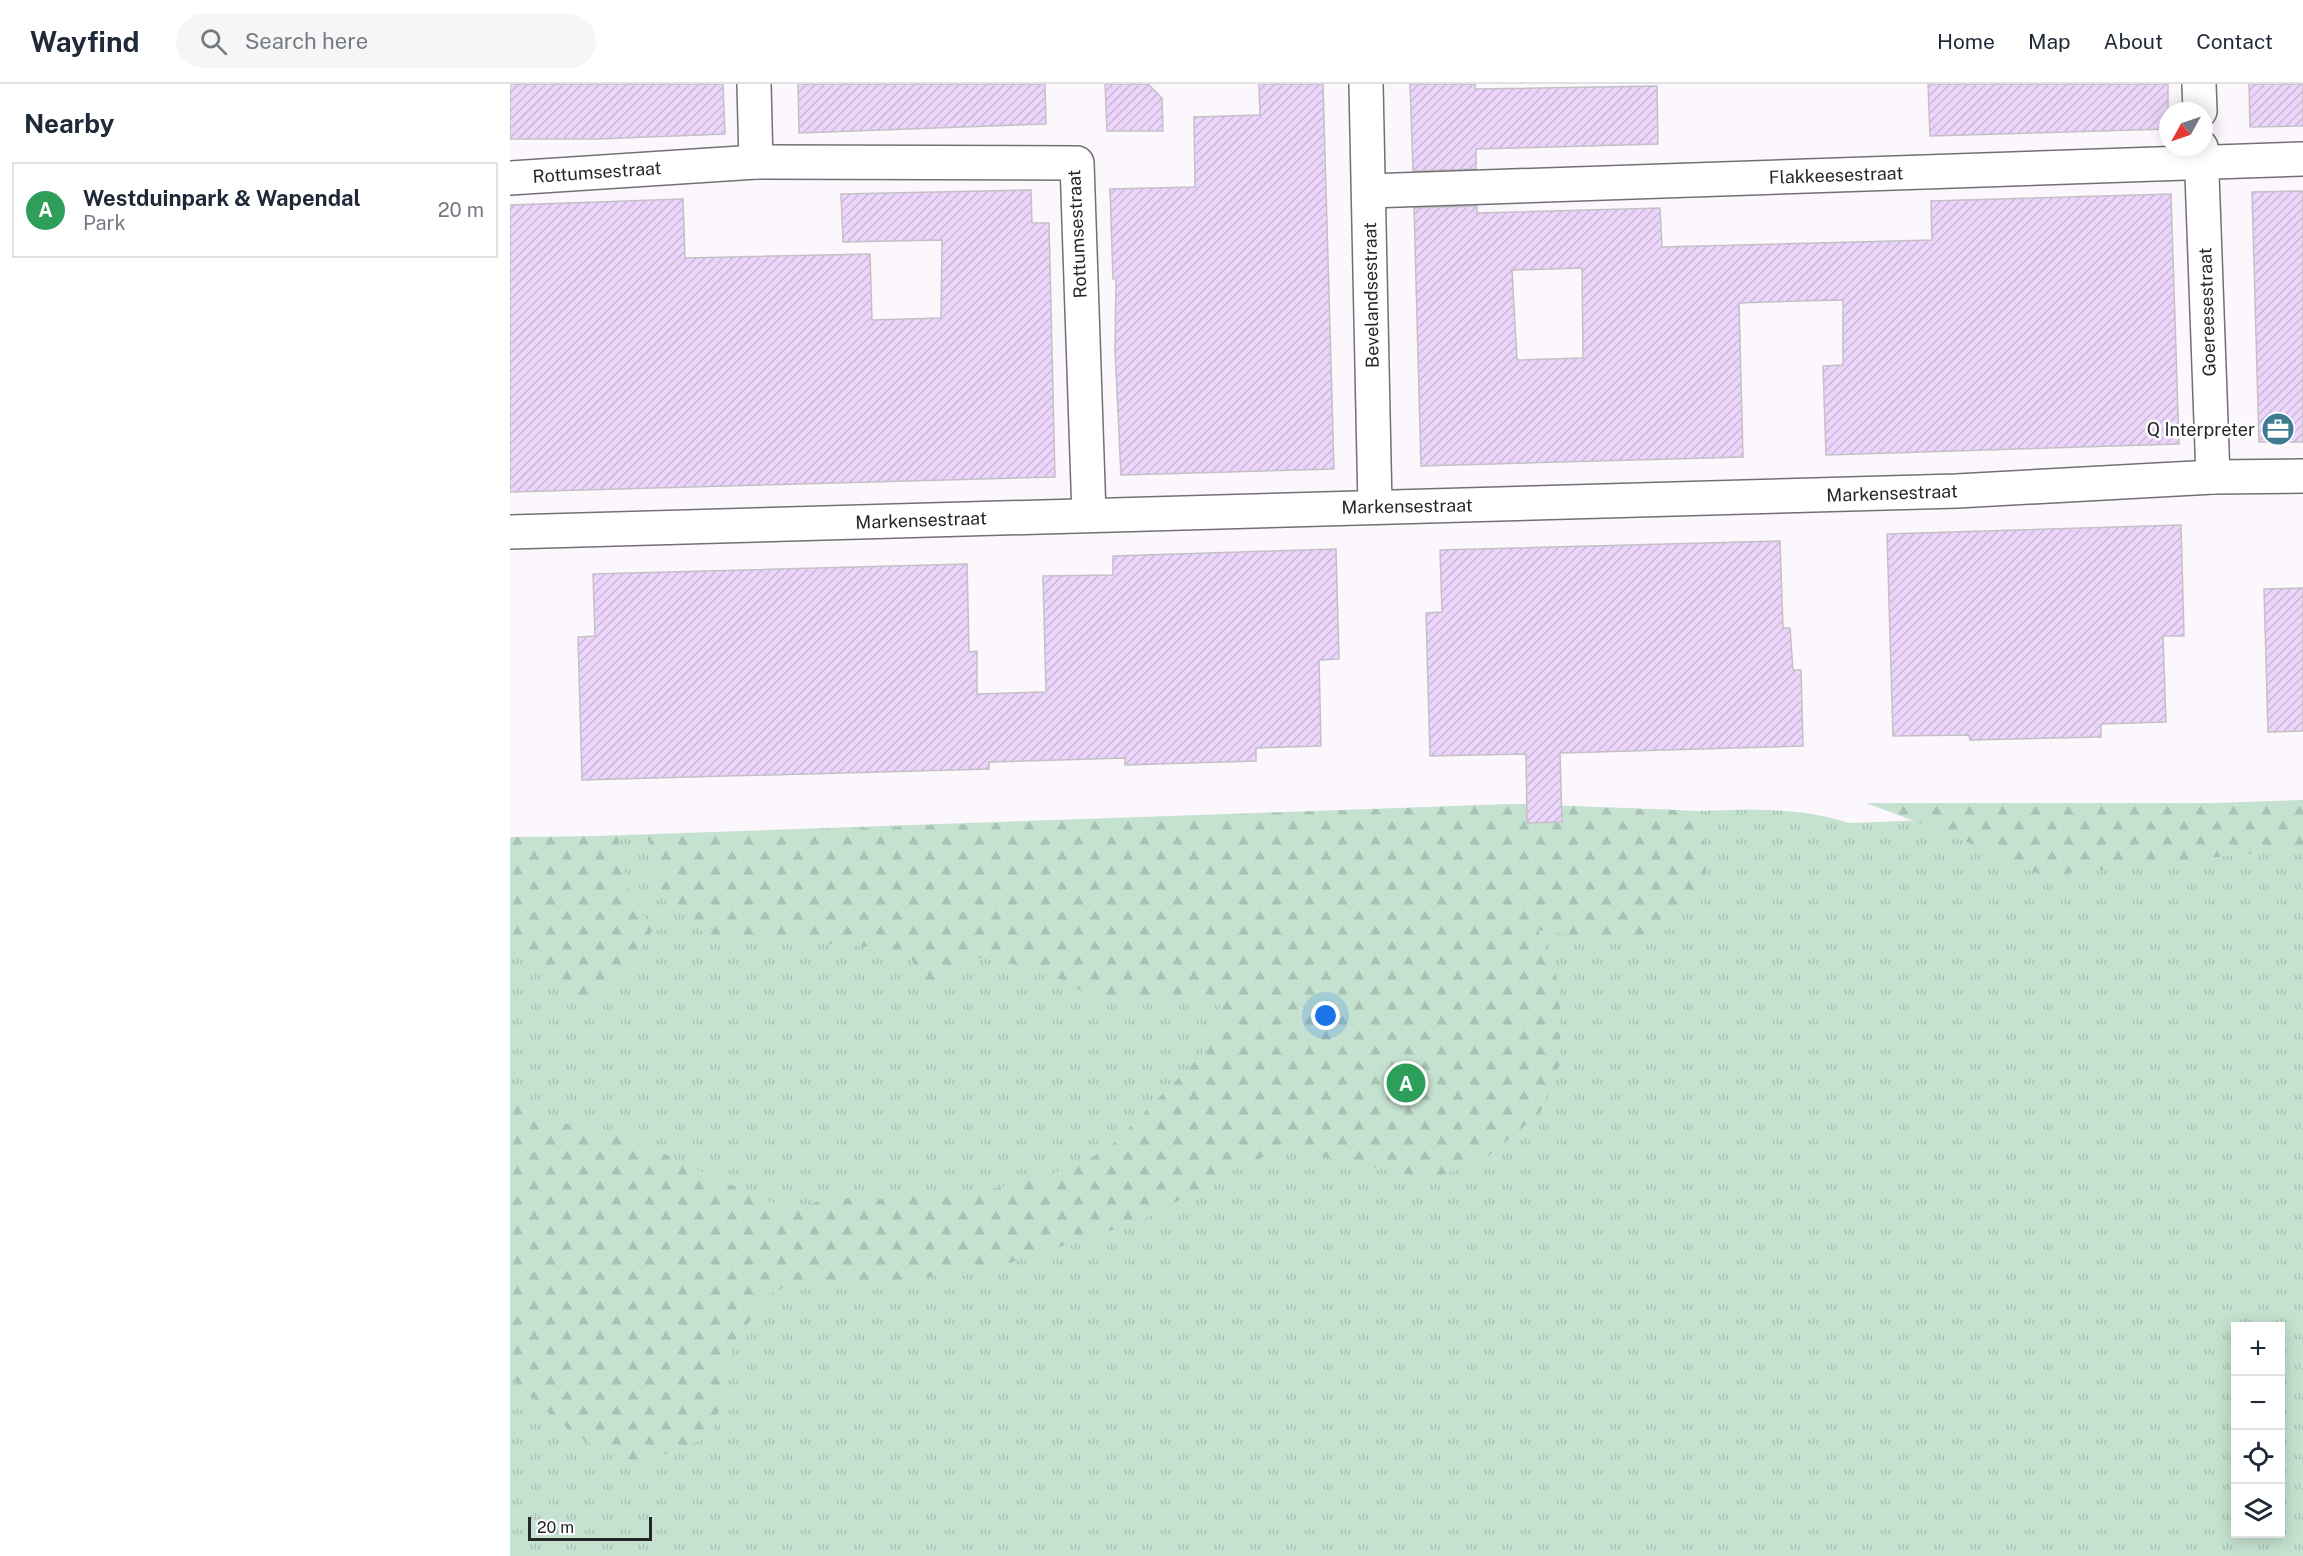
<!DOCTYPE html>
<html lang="en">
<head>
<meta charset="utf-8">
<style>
	body { margin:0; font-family:"Public Sans",sans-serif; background:#f6f6f7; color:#1f2937 }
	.controls { position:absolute; right:18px; bottom:18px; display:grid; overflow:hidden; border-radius:0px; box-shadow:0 3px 15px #0003 }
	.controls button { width:54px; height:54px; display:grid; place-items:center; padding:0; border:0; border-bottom:2px solid #e0e1e3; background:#fff; color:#1f2937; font:30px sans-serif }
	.compass { position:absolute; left:1649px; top:18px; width:54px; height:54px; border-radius:50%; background:#fff; box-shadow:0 3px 15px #0003; rotate:230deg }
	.scale { position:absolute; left:18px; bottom:15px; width:124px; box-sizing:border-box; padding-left:6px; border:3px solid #272628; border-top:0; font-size:16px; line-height:21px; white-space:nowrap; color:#272628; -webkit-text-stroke:4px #fff; paint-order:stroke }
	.you { position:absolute; left:816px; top:932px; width:21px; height:21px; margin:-15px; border:4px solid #fff; border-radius:50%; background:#1a73e8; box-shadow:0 0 0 9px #1a73e833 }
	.badge { display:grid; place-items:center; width:39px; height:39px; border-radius:50%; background:#3f7c92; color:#fff; font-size:20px; font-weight:700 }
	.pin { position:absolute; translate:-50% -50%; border:3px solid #fff; box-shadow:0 2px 6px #0006 }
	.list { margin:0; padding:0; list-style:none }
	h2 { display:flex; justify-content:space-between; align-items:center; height:78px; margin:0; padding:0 24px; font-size:26px }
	h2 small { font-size:20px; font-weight:400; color:#747a83 }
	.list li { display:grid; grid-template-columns:39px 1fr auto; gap:18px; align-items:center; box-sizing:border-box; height:96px; margin:0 12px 12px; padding:0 12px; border:2px solid #e0e1e3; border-radius:0px }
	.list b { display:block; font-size:22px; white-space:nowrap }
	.list p { margin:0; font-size:20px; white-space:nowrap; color:#747a83 }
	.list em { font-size:20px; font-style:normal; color:#747a83 }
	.icon { flex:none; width:33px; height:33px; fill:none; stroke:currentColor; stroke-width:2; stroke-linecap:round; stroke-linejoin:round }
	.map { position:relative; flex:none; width:1793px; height:1472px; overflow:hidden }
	header { display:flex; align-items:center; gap:36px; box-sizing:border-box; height:84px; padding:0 30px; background:#fff; border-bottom:2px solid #e0e1e3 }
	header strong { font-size:28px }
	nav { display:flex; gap:33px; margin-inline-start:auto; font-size:21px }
	.search { width:420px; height:54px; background:#f6f6f7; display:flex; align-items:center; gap:15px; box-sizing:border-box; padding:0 21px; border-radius:33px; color:#747a83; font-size:22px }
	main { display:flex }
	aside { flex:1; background:#fff }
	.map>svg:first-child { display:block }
	.grass { fill:url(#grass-tufts); fill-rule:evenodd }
	.forest { fill:url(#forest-firs) }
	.building { fill:url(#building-hatch); stroke:#c4c1c6; stroke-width:1.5; fill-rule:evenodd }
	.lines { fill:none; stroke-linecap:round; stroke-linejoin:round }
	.minor-casing { stroke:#737075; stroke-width:36 }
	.minor { stroke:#fff; stroke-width:33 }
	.labels { text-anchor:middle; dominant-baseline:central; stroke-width:5; stroke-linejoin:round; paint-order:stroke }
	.street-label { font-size:18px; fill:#272628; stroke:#fff }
	.poi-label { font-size:18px; fill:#272628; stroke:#fff; text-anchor:end }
</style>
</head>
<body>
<header>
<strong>Wayfind</strong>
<div class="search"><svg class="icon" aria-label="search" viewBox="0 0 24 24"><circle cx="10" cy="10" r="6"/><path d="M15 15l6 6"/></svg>Search here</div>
<nav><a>Home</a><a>Map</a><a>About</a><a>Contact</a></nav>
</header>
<main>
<aside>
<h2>Nearby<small></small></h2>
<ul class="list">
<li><span class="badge" style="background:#2e9e5b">A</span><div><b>Westduinpark &amp; Wapendal</b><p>Park</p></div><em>20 m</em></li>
</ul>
</aside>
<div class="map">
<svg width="1793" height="1472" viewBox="0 0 1793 1472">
	<defs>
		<pattern id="grass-tufts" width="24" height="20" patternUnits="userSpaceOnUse" patternTransform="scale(1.5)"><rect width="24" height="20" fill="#c5e2d0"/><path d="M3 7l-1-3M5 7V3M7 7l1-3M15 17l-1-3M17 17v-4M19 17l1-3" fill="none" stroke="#a9c2b3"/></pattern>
		<pattern id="forest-firs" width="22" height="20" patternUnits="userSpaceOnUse" patternTransform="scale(1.5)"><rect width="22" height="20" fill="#c5e2d0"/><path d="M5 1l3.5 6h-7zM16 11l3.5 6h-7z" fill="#a9c2b3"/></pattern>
		<pattern id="building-hatch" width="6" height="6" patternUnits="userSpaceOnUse" patternTransform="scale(1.5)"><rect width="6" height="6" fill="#ecd5fa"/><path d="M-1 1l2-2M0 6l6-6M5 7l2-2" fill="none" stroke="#cab7d6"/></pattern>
	</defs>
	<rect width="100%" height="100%" fill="#fbf7fd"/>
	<path class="grass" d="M1004 720 1169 726 1188 730V727C1239 725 1290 723 1339 739L1793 722V1472H0V755ZM1726 1242H1770V1450H1726Z"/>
	<g class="forest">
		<path d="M1793 716V764L1533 792 1434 748 1356 719H1704Z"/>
		<path d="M1004 720 1188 727C1192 748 1199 774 1194 796 1186 835 1143 854 1106 855 1081 857 1053 849 1028 846L1049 900 1051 978 1030 1029 971 1078 920 1095 775 1065 734 1080 631 1137 476 1186 369 1199 294 1195 259 1210 223 1260 203 1351C189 1356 140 1378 129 1377 81 1372 33 1325 0 1293V1010L42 1037 116 1051 202 1093 281 1126 321 1114 377 1115 489 1104 551 1087 576 1077 603 1060 699 964 709 943 710 921 702 913 601 919C580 915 565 901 545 893 519 883 489 876 462 873L434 899 426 901 417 897 400 873 383 865 196 850 183 841 151 807 137 752Z"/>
		<path d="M108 752 118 802 142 847C123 876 108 904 77 920 43 909 28 878 0 860V753Z"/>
	</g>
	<g class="building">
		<path d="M0 0H213L215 50 88 55H0Z"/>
		<path d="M288 0H535L536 40 289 49Z"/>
		<path d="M595 0H638L652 14 653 47H597Z"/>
		<path d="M749 0H813L824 385 611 391 605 266 606 194 603 195 600 105 685 103 684 33 750 31Z"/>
		<path d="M900 0H965V5L1147 2 1148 60 966 65V85L903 87Z"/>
		<path d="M1418 0H1658V45L1420 52Z"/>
		<path d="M1739 0H1793V42L1740 43Z"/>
		<path d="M521 106 522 139H539L545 393 0 408V121L173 115 175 174 360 170 362 236 431 234 432 156 333 158 331 110Z"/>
		<path d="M1793 107V358H1749L1742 108Z"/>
		<path d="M1661 110 1669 360 1316 371 1313 282 1333 281V216L1287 217 1229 219 1233 373 911 382 904 124 967 122V129L1150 124 1152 163 1422 156 1421 117ZM1072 184 1073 274 1007 276 1002 186Z"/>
		<path d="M1671 441 1674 552H1653L1656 638 1591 640V653L1460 656 1459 651 1383 652 1377 450Z"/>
		<path d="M1270 457 1273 544H1280L1283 586H1291L1293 662 1050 669 1052 738 1017 739 1016 670 920 672 916 529 932 528 930 466Z"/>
		<path d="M826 465 829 575 809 576 811 662 746 664V677L615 681V674L479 678V685L72 696 68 553 85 552 83 490 457 480 459 568 467 567V610L536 608 533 492 603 491V472Z"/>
		<path d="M1793 504V647L1758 648 1754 505Z"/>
	</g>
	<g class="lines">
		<g class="minor-casing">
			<g id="minor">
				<path d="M244 0 246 78"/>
				<path d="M856 0 865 423"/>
				<path d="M1689 0 1690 27"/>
				<path d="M1691 63 1703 393"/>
				<path d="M0 94 246 78 567 79 579 431"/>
				<path d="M859 107 1793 75"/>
				<path d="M0 448 1447 407 1703 393 1793 392"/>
			</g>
		</g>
		<use href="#minor" class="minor"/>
	</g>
	<defs>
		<g id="office-disc" transform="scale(1.725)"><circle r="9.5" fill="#3f7c92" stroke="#fff"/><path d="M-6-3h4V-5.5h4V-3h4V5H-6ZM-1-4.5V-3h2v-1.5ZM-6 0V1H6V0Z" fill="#fff"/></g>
	</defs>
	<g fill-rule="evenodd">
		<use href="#office-disc" x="1768" y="345"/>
	</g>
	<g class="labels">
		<g class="street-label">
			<text transform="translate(87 88) rotate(-4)">Rottumsestraat</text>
			<text transform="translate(1326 91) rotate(-2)">Flakkeesestraat</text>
			<text transform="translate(567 150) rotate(-93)">Rottumsestraat</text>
			<text transform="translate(861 211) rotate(-91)">Bevelandsestraat</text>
			<text transform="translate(1697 228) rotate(-92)">Goereesestraat</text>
			<text transform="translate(1382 409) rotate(-2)">Markensestraat</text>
			<text transform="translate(897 422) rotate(-1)">Markensestraat</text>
			<text transform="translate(411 436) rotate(-2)">Markensestraat</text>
		</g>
		<g class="poi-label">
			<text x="1745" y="345">Q Interpreter</text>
		</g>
	</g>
</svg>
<div class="controls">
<button>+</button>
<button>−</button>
<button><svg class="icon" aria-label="locate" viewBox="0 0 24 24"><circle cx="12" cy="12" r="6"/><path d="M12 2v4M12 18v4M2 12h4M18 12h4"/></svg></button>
<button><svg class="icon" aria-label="layers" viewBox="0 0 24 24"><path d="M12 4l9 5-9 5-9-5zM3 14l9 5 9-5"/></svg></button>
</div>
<svg class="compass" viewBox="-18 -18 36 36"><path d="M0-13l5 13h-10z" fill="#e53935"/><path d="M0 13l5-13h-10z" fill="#747a83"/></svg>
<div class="scale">20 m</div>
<div class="you"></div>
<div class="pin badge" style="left:896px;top:999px;background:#2e9e5b">A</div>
</div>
</main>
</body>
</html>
